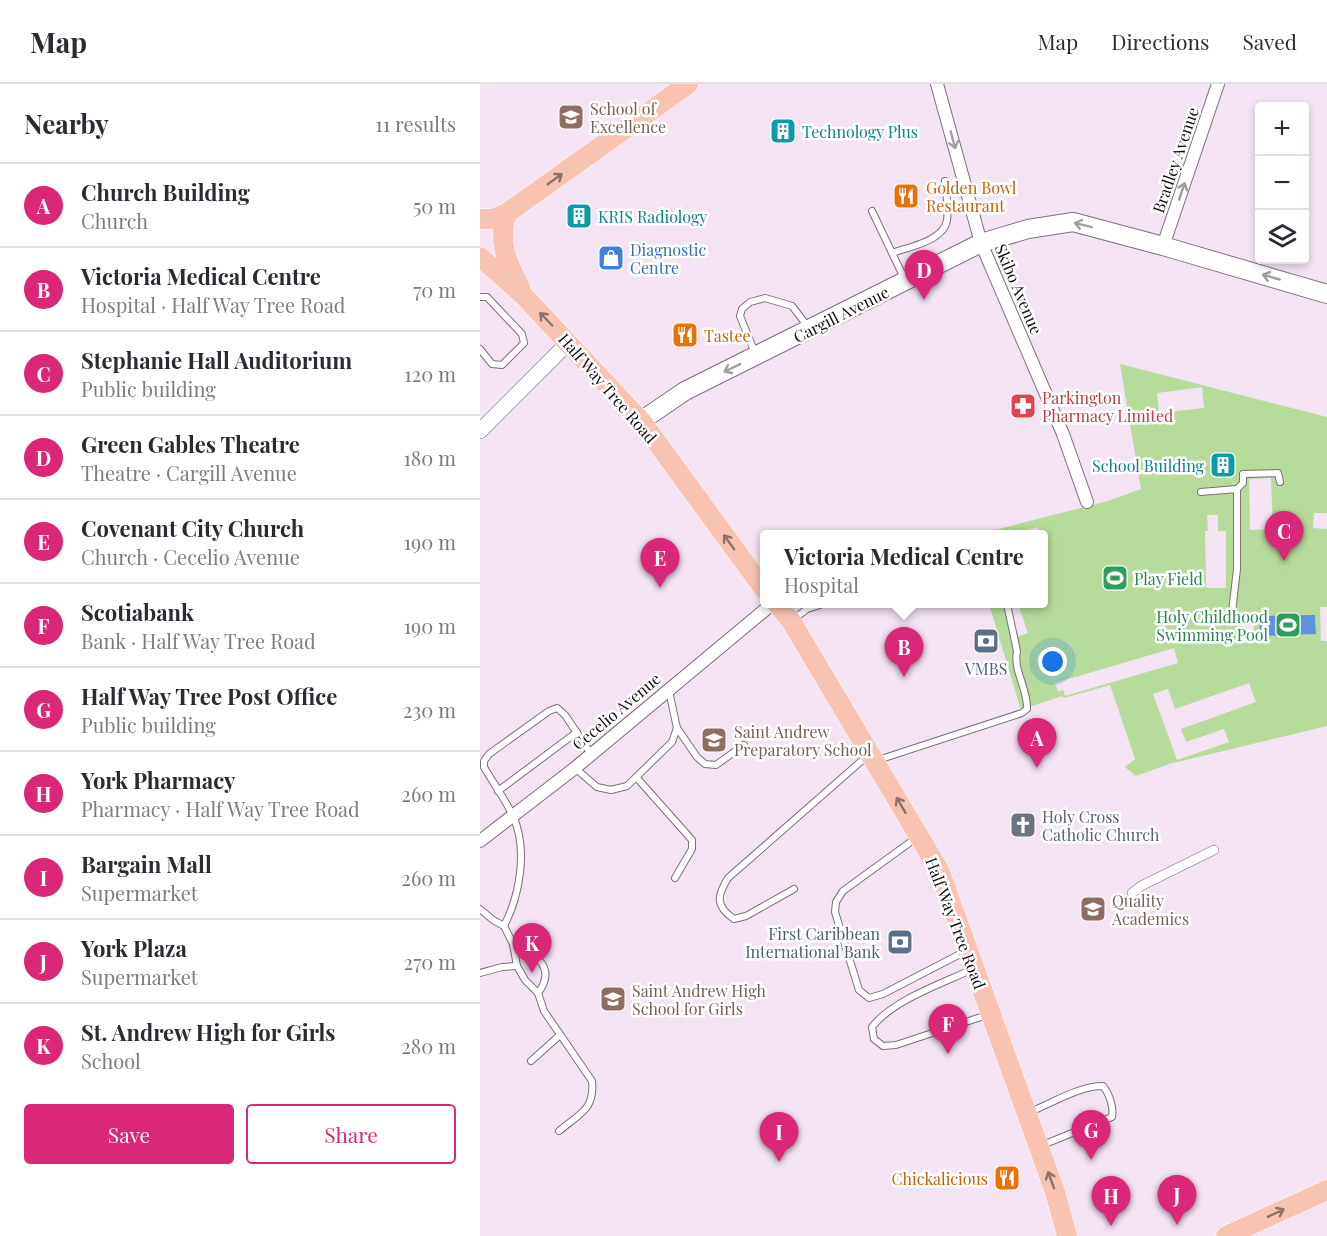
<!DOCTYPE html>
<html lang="en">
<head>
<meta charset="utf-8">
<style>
	body { margin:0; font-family:"Playfair Display",serif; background:#f2f2f3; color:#2b2b33 }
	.controls { position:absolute; right:18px; top:18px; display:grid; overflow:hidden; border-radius:6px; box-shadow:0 3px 9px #0003 }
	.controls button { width:54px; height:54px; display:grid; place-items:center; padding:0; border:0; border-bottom:2px solid #e1e1e2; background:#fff; color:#2b2b33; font:30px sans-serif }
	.you { position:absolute; left:573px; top:578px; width:21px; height:21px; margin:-15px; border:4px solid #fff; border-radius:50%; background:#1a73e8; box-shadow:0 0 0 9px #1a73e833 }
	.badge { display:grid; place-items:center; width:39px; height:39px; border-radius:50%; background:#db2777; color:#fff; font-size:20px; font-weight:700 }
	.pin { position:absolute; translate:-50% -50px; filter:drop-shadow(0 2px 3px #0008) }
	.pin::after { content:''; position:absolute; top:32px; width:21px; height:18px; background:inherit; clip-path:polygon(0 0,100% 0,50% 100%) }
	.popup { position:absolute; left:280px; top:446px; width:288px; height:78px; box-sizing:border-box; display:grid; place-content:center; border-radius:6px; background:#fff; filter:drop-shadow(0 2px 4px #0005); font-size:20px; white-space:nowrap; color:#7c7c81 }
	.popup b { font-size:22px; color:#2b2b33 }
	.popup::after { content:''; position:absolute; left:50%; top:100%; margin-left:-12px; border:12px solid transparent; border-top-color:#fff }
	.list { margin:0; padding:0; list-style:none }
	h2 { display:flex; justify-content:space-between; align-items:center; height:78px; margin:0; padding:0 24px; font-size:26px }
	h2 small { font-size:20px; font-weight:400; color:#7c7c81 }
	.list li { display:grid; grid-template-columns:39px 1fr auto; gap:18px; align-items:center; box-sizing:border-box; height:84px; padding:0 24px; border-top:2px solid #e1e1e2 }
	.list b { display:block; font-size:22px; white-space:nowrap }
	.list p { margin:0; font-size:20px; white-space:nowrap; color:#7c7c81 }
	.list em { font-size:20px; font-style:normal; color:#7c7c81 }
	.actions { display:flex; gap:12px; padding:18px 24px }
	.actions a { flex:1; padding:14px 0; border:2px solid #db2777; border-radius:6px; text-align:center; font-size:21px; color:#db2777 }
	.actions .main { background:#db2777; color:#fff }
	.icon { flex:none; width:33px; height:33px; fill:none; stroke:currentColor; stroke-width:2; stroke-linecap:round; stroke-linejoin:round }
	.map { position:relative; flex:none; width:847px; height:1152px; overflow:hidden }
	header { display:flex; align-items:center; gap:36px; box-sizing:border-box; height:84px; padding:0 30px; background:#fff; border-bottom:2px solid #e1e1e2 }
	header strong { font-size:28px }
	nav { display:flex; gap:33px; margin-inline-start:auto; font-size:21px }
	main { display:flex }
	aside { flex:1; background:#fff }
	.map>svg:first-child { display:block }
	.green { fill:#b6db9b; fill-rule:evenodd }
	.water { fill:#5e92de }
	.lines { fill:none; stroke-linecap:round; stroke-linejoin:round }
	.service-casing { stroke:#7d6f7d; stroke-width:8 }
	.pedestrian-casing { stroke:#7d6f7d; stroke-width:10 }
	.minor-casing { stroke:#7d6f7d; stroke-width:14 }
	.tertiary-casing { stroke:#7d6f7d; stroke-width:16 }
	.secondary-casing { stroke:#7d6f7d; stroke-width:20 }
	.primary-casing { stroke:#fff; stroke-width:21 }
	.service { stroke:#fff; stroke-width:6 }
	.pedestrian { stroke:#fff; stroke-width:9 }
	.minor { stroke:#fff; stroke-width:12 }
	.tertiary { stroke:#fff; stroke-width:15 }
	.secondary { stroke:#fff; stroke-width:18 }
	.primary { stroke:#f8c3b3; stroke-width:20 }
	.oneway { stroke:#a09ea0 }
	.oneway2 { stroke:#90716a }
	.labels { text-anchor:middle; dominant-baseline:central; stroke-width:5; stroke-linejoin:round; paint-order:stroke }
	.education-label { font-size:16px; fill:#785e54; stroke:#fff; text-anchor:start }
	.culture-label { font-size:16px; fill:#0d838f; stroke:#fff; text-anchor:start }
	.street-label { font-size:16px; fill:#110c11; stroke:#fff }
	.food-label { font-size:16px; fill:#c56008; stroke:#fff; text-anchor:start }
	.shop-label { font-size:16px; fill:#366cbe; stroke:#fff; text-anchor:start }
	.health-label { font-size:16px; fill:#be3a42; stroke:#fff; text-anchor:start }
	.leisure-label { font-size:16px; fill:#27864d; stroke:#fff; text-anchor:start }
	.service-label { font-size:16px; fill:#4e5e75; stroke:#fff }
	.worship-label { font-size:16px; fill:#5b616d; stroke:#fff; text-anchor:start }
</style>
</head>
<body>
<header>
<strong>Map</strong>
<nav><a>Map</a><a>Directions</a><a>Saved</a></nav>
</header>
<main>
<aside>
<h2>Nearby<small>11 results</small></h2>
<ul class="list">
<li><span class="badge">A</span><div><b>Church Building</b><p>Church</p></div><em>50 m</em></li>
<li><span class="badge">B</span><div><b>Victoria Medical Centre</b><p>Hospital · Half Way Tree Road</p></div><em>70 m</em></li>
<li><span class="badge">C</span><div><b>Stephanie Hall Auditorium</b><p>Public building</p></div><em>120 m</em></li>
<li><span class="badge">D</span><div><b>Green Gables Theatre</b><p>Theatre · Cargill Avenue</p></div><em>180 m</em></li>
<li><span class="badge">E</span><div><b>Covenant City Church</b><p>Church · Cecelio Avenue</p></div><em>190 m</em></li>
<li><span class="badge">F</span><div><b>Scotiabank</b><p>Bank · Half Way Tree Road</p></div><em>190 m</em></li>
<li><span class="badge">G</span><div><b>Half Way Tree Post Office</b><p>Public building</p></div><em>230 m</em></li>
<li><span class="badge">H</span><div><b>York Pharmacy</b><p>Pharmacy · Half Way Tree Road</p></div><em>260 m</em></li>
<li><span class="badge">I</span><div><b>Bargain Mall</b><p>Supermarket</p></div><em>260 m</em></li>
<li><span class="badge">J</span><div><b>York Plaza</b><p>Supermarket</p></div><em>270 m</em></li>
<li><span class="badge">K</span><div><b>St. Andrew High for Girls</b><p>School</p></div><em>280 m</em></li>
</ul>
<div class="actions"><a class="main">Save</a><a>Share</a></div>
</aside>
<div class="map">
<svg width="847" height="1152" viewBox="0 0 847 1152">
	<rect width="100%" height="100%" fill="#f3e3f3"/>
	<path class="green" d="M640 280 847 333V429H834L833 444 847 445V523H840L841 557H847V642L689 680 656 692 645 683 655 675 630 601 584 614 582 612 541 626 509 520H523L534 554 548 549 538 520H564V450H561L558 443 533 450 530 445 520 449V450H516L515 446 628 417 661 405ZM722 303 724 324 679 329 677 309ZM791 394 793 445 770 446 769 395ZM727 431H738V447H746V504H726L725 447H728ZM761 529H774V559H762ZM835 531 836 550 780 551ZM694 564 698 579 585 612 583 606 578 608 575 599ZM769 599 776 618 701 645 706 658 744 645 749 658 697 676 673 610 688 605 695 625Z"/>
	<path class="water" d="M835 531 836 550 780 552 779 532Z"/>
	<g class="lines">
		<g class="service-casing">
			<g id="service">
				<path d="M392 127 424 194"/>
				<path d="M412 169C429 163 464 157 467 136 469 124 466 109 465 97"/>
				<path d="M0 213H7L42 250 44 259 22 281 12 280 0 265"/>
				<path d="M275 269 260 232 262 225 270 218 285 214 312 222 328 243"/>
				<path d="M757 405 763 399V390L798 389 800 398"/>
				<path d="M721 408 757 405V485L751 537"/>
				<path d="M314 535 327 525 343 520"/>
				<path d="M197 644 217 673 225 680 236 681 264 661"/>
				<path d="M398 676 542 629 547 625C548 605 533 587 537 567L527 520"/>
				<path d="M95 684 117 703 131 706 147 702 192 658 197 644 189 607"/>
				<path d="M157 694 212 756V765L195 794"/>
				<path d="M18 707 97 648"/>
				<path d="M436 754 363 807 356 818 355 828 379 906 389 914 403 910 484 868"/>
				<path d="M314 805 266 832 254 835C235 822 237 812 248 794L387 672"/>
				<path d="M0 825 13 836 24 842 33 860 37 882 45 896 58 909 64 927 112 997C115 1026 99 1030 79 1047"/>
				<path d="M24 842C40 811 48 765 33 732 25 715 13 699 4 683V677L9 670 69 627 77 624 85 631 111 670"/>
				<path d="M33 860C56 869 77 884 58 909"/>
				<path d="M493 885C461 900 413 916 392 943L394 955 403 962 416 961 507 931"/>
				<path d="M0 889 22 883 37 882"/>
				<path d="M51 977 80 951"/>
				<path d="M550 1028C572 1019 599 1002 623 1002 629 1009 634 1024 632 1033L560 1062"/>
			</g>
		</g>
		<g class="pedestrian-casing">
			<path id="pedestrian" d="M652 809 661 802 734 766"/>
		</g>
		<g class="minor-casing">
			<g id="minor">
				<path d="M457 0 501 159 583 350 607 418"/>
				<path d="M683 162 738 0"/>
				<path d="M0 757 95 684 292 520"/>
			</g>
		</g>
		<g class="tertiary-casing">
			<path id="tertiary" d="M0 347 89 258"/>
		</g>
		<g class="secondary-casing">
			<path id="secondary" d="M161 337 205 307 501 159 548 145 593 138 683 162 847 210"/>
		</g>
		<g class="primary-casing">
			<g id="primary">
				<path d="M27 129C17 157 27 178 40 203"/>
				<path d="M0 135H13L27 129 208 0"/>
				<path d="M0 173 43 211 161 337 284 505"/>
				<path d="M297 520 311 537 459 786 575 1108 587 1152"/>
				<path d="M746 1152 847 1106"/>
			</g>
		</g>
		<use href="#service" class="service"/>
		<use href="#pedestrian" class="pedestrian"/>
		<use href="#minor" class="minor"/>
		<use href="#tertiary" class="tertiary"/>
		<use href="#secondary" class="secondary"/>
		<use href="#primary" class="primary"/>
	</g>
	<defs><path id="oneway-shaft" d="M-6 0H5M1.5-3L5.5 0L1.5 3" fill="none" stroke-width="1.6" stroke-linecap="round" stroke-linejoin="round" transform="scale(1.5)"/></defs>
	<g class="oneway">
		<use href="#oneway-shaft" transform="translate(473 56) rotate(75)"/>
		<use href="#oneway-shaft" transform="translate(702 107) rotate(-71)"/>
		<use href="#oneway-shaft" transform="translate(603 141) rotate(-166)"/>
		<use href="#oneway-shaft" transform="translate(791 193) rotate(-164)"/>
		<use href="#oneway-shaft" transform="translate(252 284) rotate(154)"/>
	</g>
	<g class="oneway2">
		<use href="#oneway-shaft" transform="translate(75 95) rotate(-36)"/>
		<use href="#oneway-shaft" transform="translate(66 235) rotate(-134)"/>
		<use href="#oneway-shaft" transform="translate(249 458) rotate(-126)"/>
		<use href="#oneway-shaft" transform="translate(421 721) rotate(-120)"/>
		<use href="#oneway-shaft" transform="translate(571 1096) rotate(-110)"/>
		<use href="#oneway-shaft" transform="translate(796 1129) rotate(-25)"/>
	</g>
	<defs>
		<g id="school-square" transform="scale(1.35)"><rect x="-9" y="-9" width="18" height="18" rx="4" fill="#8d6e63" stroke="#fff"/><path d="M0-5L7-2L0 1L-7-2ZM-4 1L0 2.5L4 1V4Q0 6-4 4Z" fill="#fff"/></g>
		<g id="building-square" transform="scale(1.35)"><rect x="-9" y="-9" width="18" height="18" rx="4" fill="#0f9aa8" stroke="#fff"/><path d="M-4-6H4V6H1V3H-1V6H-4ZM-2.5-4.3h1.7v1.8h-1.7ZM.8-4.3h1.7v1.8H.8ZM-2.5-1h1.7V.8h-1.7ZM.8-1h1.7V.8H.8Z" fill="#fff"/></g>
		<g id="restaurant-square" transform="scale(1.35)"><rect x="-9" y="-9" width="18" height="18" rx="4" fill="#e8710a" stroke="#fff"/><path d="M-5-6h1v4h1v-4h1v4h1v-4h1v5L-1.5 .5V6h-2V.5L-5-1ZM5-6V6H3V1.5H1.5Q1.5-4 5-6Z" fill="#fff"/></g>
		<g id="shop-square" transform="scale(1.35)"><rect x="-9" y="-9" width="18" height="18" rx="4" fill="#3f7fe0" stroke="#fff"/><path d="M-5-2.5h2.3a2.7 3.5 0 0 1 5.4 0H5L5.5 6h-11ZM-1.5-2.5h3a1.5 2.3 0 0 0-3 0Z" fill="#fff"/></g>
		<g id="pharmacy-square" transform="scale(1.35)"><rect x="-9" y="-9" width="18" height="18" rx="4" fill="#e0444e" stroke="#fff"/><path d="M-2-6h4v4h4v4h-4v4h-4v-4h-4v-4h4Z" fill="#fff"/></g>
		<g id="stadium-square" transform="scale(1.35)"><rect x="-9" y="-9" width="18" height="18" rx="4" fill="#2e9e5b" stroke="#fff"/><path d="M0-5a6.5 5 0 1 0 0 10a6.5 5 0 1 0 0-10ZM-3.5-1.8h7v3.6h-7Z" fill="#fff"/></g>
		<g id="bank-square" transform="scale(1.35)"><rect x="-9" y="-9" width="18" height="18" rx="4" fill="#5c6f8a" stroke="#fff"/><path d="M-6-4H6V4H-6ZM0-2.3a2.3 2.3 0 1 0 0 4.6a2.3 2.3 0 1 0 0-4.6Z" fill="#fff"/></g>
		<g id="church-square" transform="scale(1.35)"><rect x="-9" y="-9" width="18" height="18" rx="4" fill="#6b7280" stroke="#fff"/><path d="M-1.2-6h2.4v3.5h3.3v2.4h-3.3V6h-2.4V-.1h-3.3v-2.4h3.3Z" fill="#fff"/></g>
	</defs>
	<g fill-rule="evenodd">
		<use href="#school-square" x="91" y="33"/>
		<use href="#building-square" x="303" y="47"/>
		<use href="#restaurant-square" x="426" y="112"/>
		<use href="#building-square" x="99" y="132"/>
		<use href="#shop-square" x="131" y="174"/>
		<use href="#restaurant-square" x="205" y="251"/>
		<use href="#pharmacy-square" x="543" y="322"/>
		<use href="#building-square" x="743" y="381"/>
		<use href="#stadium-square" x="635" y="494"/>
		<use href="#stadium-square" x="808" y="541"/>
		<use href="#bank-square" x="506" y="557"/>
		<use href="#school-square" x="234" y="656"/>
		<use href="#church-square" x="543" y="741"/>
		<use href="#school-square" x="613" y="825"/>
		<use href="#bank-square" x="420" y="858"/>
		<use href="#school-square" x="133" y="915"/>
		<use href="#restaurant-square" x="527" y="1094"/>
	</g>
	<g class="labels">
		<g class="education-label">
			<text x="110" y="24">School of<tspan x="110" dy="18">Excellence</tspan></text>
			<text x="254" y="647">Saint Andrew<tspan x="254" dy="18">Preparatory School</tspan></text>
			<text x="632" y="816">Quality<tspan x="632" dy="18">Academics</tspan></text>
			<text x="152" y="906">Saint Andrew High<tspan x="152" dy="18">School for Girls</tspan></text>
		</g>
		<g class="culture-label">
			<text x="322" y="47">Technology Plus</text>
			<text x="118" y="132">KRIS Radiology</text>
			<text x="724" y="381" text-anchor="end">School Building</text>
		</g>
		<g class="street-label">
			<text transform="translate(695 76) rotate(-71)">Bradley Avenue</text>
			<text transform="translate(539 205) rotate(67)">Skibo Avenue</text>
			<text transform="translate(361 230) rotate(-27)">Cargill Avenue</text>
			<text transform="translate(128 304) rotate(49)">Half Way Tree Road</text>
			<text transform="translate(136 627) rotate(-40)">Cecelio Avenue</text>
			<text transform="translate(476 839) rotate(69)">Half Way Tree Road</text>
		</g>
		<g class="food-label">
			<text x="446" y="103">Golden Bowl<tspan x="446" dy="18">Restaurant</tspan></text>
			<text x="224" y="251">Tastee</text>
			<text x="508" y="1094" text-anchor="end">Chickalicious</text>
		</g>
		<g class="shop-label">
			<text x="150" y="165">Diagnostic<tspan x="150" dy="18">Centre</tspan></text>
		</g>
		<g class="health-label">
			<text x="562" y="313">Parkington<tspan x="562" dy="18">Pharmacy Limited</tspan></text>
		</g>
		<g class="leisure-label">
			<text x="654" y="494">Play Field</text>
			<text x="788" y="532" text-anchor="end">Holy Childhood<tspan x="788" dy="18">Swimming Pool</tspan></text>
		</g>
		<g class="service-label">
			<text x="506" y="584">VMBS</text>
			<text x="400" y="849" text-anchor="end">First Caribbean<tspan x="400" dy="18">International Bank</tspan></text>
		</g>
		<g class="worship-label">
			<text x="562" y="732">Holy Cross<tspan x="562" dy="18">Catholic Church</tspan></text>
		</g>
	</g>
</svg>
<div class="controls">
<button>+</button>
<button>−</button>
<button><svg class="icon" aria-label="layers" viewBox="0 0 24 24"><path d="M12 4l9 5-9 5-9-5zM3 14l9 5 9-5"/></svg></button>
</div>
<div class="you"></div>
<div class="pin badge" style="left:557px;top:684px">A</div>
<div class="pin badge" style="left:424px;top:593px">B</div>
<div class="popup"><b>Victoria Medical Centre</b>Hospital</div>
<div class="pin badge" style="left:804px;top:477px">C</div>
<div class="pin badge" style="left:444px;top:216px">D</div>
<div class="pin badge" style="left:180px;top:504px">E</div>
<div class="pin badge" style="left:468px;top:970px">F</div>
<div class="pin badge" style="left:611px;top:1076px">G</div>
<div class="pin badge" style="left:631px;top:1142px">H</div>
<div class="pin badge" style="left:299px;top:1078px">I</div>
<div class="pin badge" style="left:697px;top:1141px">J</div>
<div class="pin badge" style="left:52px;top:889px">K</div>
</div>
</main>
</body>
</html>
